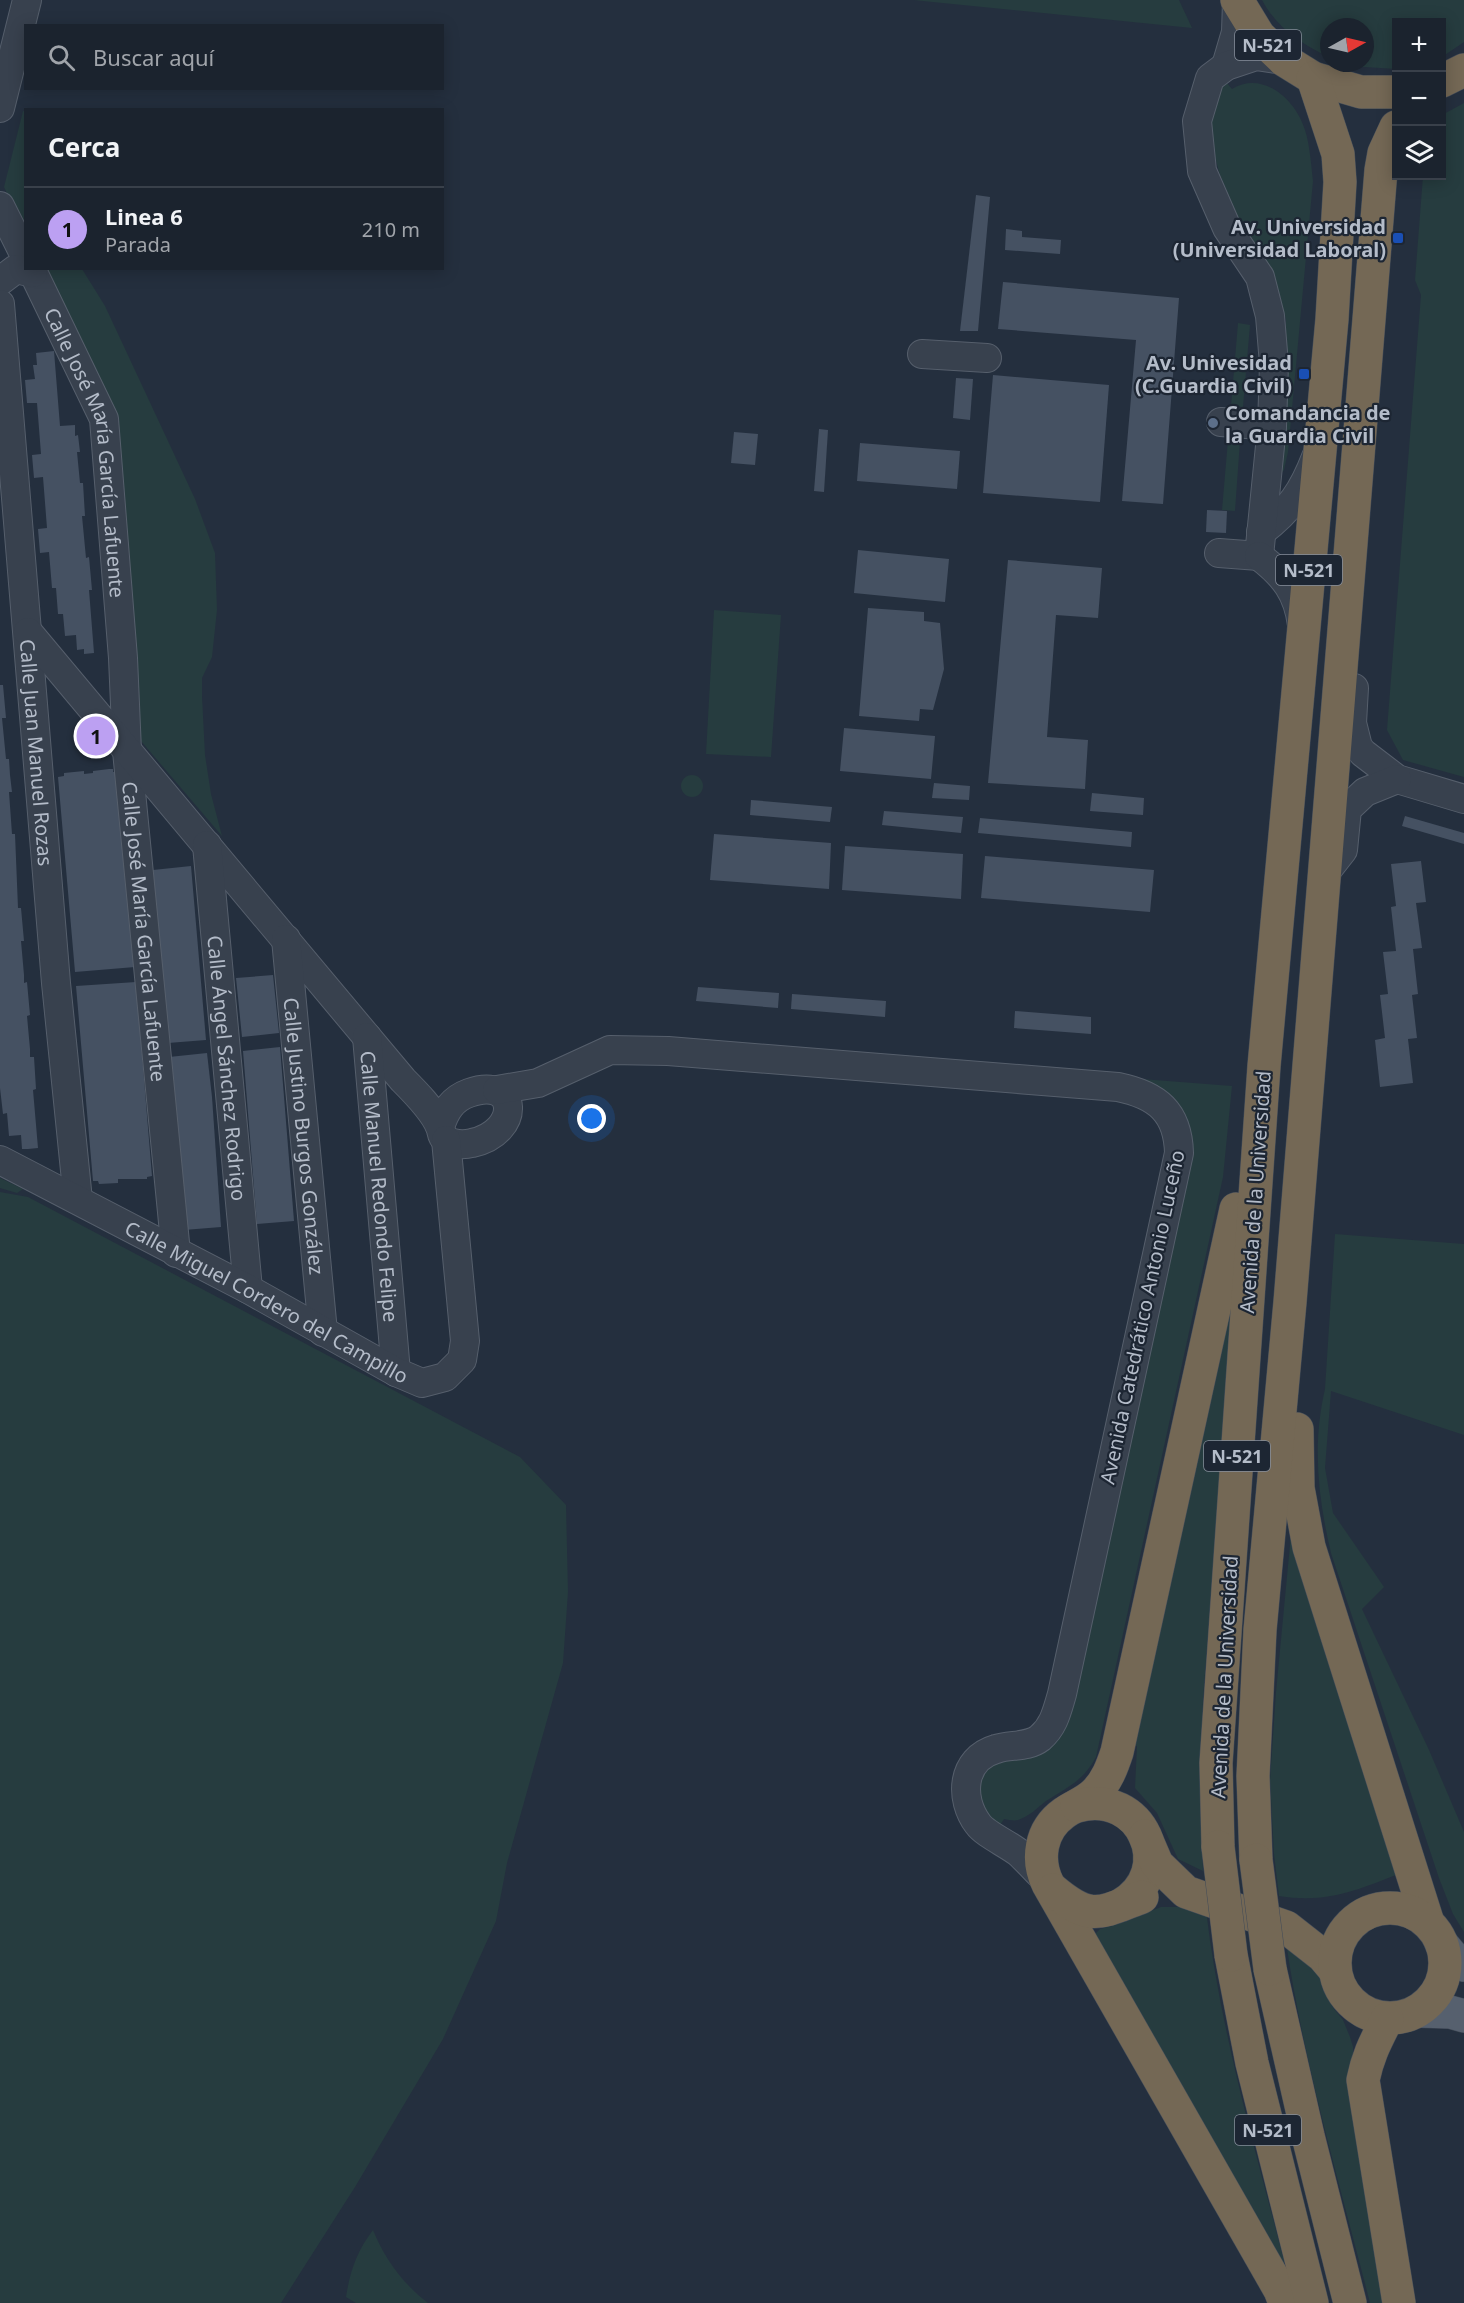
<!DOCTYPE html>
<html lang="es">
<head>
<meta charset="utf-8">
<style>
	body { margin:0; font-family:"Noto Sans",sans-serif; background:#282f3a; color:#f1f3f6 }
	.controls { position:absolute; right:18px; top:18px; display:grid; overflow:hidden; border-radius:0px; box-shadow:0 3px 15px #0003 }
	.controls button { width:54px; height:54px; display:grid; place-items:center; padding:0; border:0; border-bottom:2px solid #39404a; background:#1b232e; color:#f1f3f6; font:30px sans-serif }
	.compass { position:absolute; left:1320px; top:18px; width:54px; height:54px; border-radius:50%; background:#1b232e; box-shadow:0 3px 15px #0003; rotate:82deg }
	.you { position:absolute; left:592px; top:1119px; width:21px; height:21px; margin:-15px; border:4px solid #fff; border-radius:50%; background:#1a73e8; box-shadow:0 0 0 9px #1a73e833 }
	.badge { display:grid; place-items:center; width:39px; height:39px; border-radius:50%; background:#bca0f2; color:#111; font-size:20px; font-weight:700 }
	.pin { position:absolute; translate:-50% -50%; border:3px solid #fff; box-shadow:0 2px 6px #0006 }
	.list { margin:0; padding:0; list-style:none }
	h2 { display:flex; justify-content:space-between; align-items:center; height:78px; margin:0; padding:0 24px; font-size:26px }
	h2 small { font-size:20px; font-weight:400; color:#a0a4aa }
	.list li { display:grid; grid-template-columns:39px 1fr auto; gap:18px; align-items:center; box-sizing:border-box; height:84px; padding:0 24px; border-top:2px solid #39404a }
	.list b { display:block; font-size:22px; white-space:nowrap }
	.list p { margin:0; font-size:20px; white-space:nowrap; color:#a0a4aa }
	.list em { font-size:20px; font-style:normal; color:#a0a4aa }
	.icon { flex:none; width:33px; height:33px; fill:none; stroke:currentColor; stroke-width:2; stroke-linecap:round; stroke-linejoin:round }
	.map { position:relative; flex:none; width:1464px; height:2303px; overflow:hidden }
	.search { position:absolute; background:#1b232e; box-shadow:0 3px 15px #0003; left:24px; top:24px; width:420px; height:66px; display:flex; align-items:center; gap:15px; box-sizing:border-box; padding:0 21px; border-radius:0px; color:#a0a4aa; font-size:22px }
	.panel { position:absolute; background:#1b232e; box-shadow:0 3px 15px #0003; left:24px; top:108px; width:420px; height:162px; border-radius:0px }
	.map>svg:first-child { display:block }
	.green { fill:#263c3f }
	.building { fill:#455162 }
	.lines { fill:none; stroke-linecap:round; stroke-linejoin:round }
	.minor-casing { stroke:#565f6c; stroke-width:30 }
	.major-casing { stroke:#414a57; stroke-width:34 }
	.highway-casing { stroke:#434c59; stroke-width:34 }
	.minor { stroke:#38414e; stroke-width:28 }
	.major { stroke:#56606e; stroke-width:33 }
	.highway { stroke:#746855; stroke-width:33 }
	.highway-bridge-casing { stroke:#434c59; stroke-width:34; stroke-linecap:butt }
	.highway-bridge { stroke:#746855; stroke-width:33 }
	.transit-dot { fill:#1a4fb4; stroke:#1d2633; stroke-width:2 }
	.service-dot { fill:#5c6f8a; stroke:#1d2633; stroke-width:2 }
	.labels { text-anchor:middle; dominant-baseline:central; stroke-width:4.5; stroke-linejoin:round; paint-order:stroke }
	.shield { fill:#1d2633; stroke:#878f9c; stroke-width:1.5 }
	.shield-label { font-size:18px; font-weight:bold; fill:#b4bcc9 }
	.poi-label { font-size:20px; font-weight:bold; fill:#b4bcc9; stroke:#1d2633; text-anchor:end }
	.street-label { font-size:20px; fill:#b4bcc9; stroke:#1d2633 }
</style>
</head>
<body>
<div class="map">
<svg width="1464" height="2303" viewBox="0 0 1464 2303">
	<rect width="100%" height="100%" fill="#242f3e"/>
	<g class="green">
		<path d="M914 0H1179L1192 28 923 1Z"/>
		<path d="M1262 0H1464V42L1442 57V22H1396V69L1349 66 1342 63H1365V27H1329V57C1302 45 1276 27 1262 0Z"/>
		<path d="M1226 82 1232 89C1263 70 1296 100 1305 130 1310 146 1311 164 1313 181L1288 452 1284 470 1278 477 1286 320 1279 293 1272 274 1239 219 1220 175 1211 143V108L1215 96Z"/>
		<path d="M1464 103V777L1403 760 1387 730 1421 295 1415 280 1423 176H1442V115Z"/>
		<path d="M23 111 26 112 25 230 4 187Z"/>
		<path d="M44 269H82L105 306 195 499 215 553 217 610 212 657 202 678V696L205 755 211 794 222 836 141 741 115 413Z"/>
		<path d="M1238 323 1250 325 1243 407 1231 406Z"/>
		<path d="M1228 440 1240 441 1235 511 1222 510Z"/>
		<path d="M714 610 781 615 771 757 706 754Z"/>
		<circle cx="692" cy="786" r="11"/>
		<path d="M1129 1078 1232 1086 1223 1177 1096 1757C1083 1781 1068 1787 1046 1801 1037 1808 1030 1816 1018 1820 1014 1821 1009 1820 1004 1819L1000 1825 978 1807 976 1781 995 1760 1038 1751 1191 1151Z"/>
		<path d="M0 1178 23 1189 17 1193 0 1188Z"/>
		<path d="M0 1192 28 1197 520 1457 566 1505 568 1592 563 1663 507 1863 496 1921 443 2039 355 2187 281 2303H0Z"/>
		<path d="M1335 1234 1464 1244V1435L1331 1391 1325 1468 1333 1513 1384 1587 1362 1609 1429 1750 1464 1832V1932L1453 1914 1439 1878 1331 1553C1318 1498 1312 1445 1325 1389Z"/>
		<path d="M1234 1291 1203 1700 1201 1819 1203 1871 1178 1859 1157 1813 1135 1788 1137 1746 1132 1745Z"/>
		<path d="M1292 1524 1404 1872C1359 1889 1329 1904 1279 1896L1274 1854 1270 1780 1276 1692Z"/>
		<path d="M1161 1907H1189L1206 1910C1220 2029 1254 2145 1284 2261L1283 2267 1093 1936 1100 1929 1115 1925Z"/>
		<path d="M1286 1942 1317 1968 1323 1988 1334 2009 1343 2020 1350 2037 1353 2047V2075L1390 2303H1370C1340 2184 1304 2065 1286 1942Z"/>
		<path d="M373 2230C384 2258 404 2285 428 2303H356L346 2297C350 2271 357 2251 373 2230Z"/>
	</g>
	<g class="building">
		<path d="M976 195 990 197 978 331H960Z"/>
		<path d="M1006 229 1022 231V237L1061 240 1060 254 1005 250Z"/>
		<path d="M1003 282 1179 298 1163 504 1122 501 1136 340 998 329Z"/>
		<path d="M54 351 60 426 75 425V436L78 435 80 452H77L80 483H83L85 516H82L86 558 89 557 92 590H89L94 653 84 654V649L77 650 76 635 65 636 63 614H58L56 588H52L49 552 40 553 38 529 47 528 43 477 34 478 32 455 41 454 37 403H27L25 380 35 379 33 365H37L36 353Z"/>
		<path d="M993 375 1109 385 1100 502 983 493Z"/>
		<path d="M956 378 973 379 970 420 953 418Z"/>
		<path d="M819 429 828 430 824 492 814 491Z"/>
		<path d="M734 432 758 434 755 465 731 463Z"/>
		<path d="M860 443 960 451 957 489 857 481Z"/>
		<path d="M1207 510 1227 511 1226 533 1206 532Z"/>
		<path d="M858 550 949 559 945 602 854 593Z"/>
		<path d="M1008 560 1102 568 1098 618 1056 615 1047 737 1088 740 1085 789 988 783Z"/>
		<path d="M868 608 924 612V621L940 623 944 669 933 710 920 709 919 721 859 716Z"/>
		<path d="M0 685H3L6 718H2L6 759H9L10 775 12 792H9L12 834H15L18 908H21L24 941H21L24 975V983L27 982 30 1015 27 1016 30 1049V1057H34L36 1089 33 1090 38 1148 28 1149H22L21 1135 9 1136 7 1113 3 1114 0 1088Z"/>
		<path d="M844 728 935 736 931 779 840 771Z"/>
		<path d="M109 769H113V772H118L135 967 75 972 58 777 64 776V773L84 771V774L93 773V771Z"/>
		<path d="M934 783 970 786 969 800 932 798Z"/>
		<path d="M1092 793 1144 798 1143 815 1090 811Z"/>
		<path d="M751 800 832 807 830 822 750 815Z"/>
		<path d="M884 811 963 817 961 833 882 825Z"/>
		<path d="M1405 816 1464 833V844L1402 826Z"/>
		<path d="M980 818 1132 832 1131 847 978 833Z"/>
		<path d="M714 834 831 843 829 889 710 880Z"/>
		<path d="M845 846 963 854 961 899 842 890Z"/>
		<path d="M985 856 1154 870 1150 912 981 898Z"/>
		<path d="M1421 861 1426 902 1416 903 1422 948 1413 949 1418 994 1412 995 1417 1038 1408 1039 1413 1083 1380 1087 1375 1040 1385 1038 1380 995 1388 994 1383 952 1396 951 1391 907 1396 906 1391 864Z"/>
		<path d="M191 866 206 1040 168 1043 153 870Z"/>
		<path d="M273 975 279 1033 242 1037 236 978Z"/>
		<path d="M136 982 152 1176 147 1177V1179H118V1183L99 1184 98 1181H93L76 986Z"/>
		<path d="M698 987 779 993 778 1008 696 1001Z"/>
		<path d="M792 994 886 1001 885 1017 791 1009Z"/>
		<path d="M1015 1011 1091 1017V1034L1014 1028Z"/>
		<path d="M280 1047 294 1221 257 1224 243 1051Z"/>
		<path d="M207 1053 212 1097 221 1227 184 1230 169 1057Z"/>
	</g>
	<g class="lines">
		<g class="minor-casing">
			<g id="minor">
				<path d="M1226 66 1236 32 1237 1"/>
				<path d="M0 108 27 0"/>
				<path d="M0 206 26 258"/>
				<path id="s1" d="M31 268 104 419 123 658 127 751 176 1253"/>
				<path d="M0 281 16 269 33 273"/>
				<path id="s2" d="M0 304 56 983 78 1200"/>
				<path d="M922 354 987 358"/>
				<path d="M1221 422 1272 426"/>
				<path d="M1261 532C1290 510 1303 491 1316 457"/>
				<path d="M1219 553 1259 556 1272 426 1274 364 1270 316 1260 277 1227 228 1202 171 1197 121 1210 78 1226 66 1256 56 1284 60"/>
				<path d="M1259 556C1284 575 1298 593 1302 625"/>
				<path d="M28 632 403 1080C415 1092 434 1111 440 1127 442 1131 441 1136 445 1139 452 1145 464 1145 472 1143 522 1132 519 1075 469 1093 452 1099 445 1111 440 1127"/>
				<path d="M1354 688 1352 723 1358 747 1363 753 1397 779 1464 799"/>
				<path id="s3" d="M207 845 248 1289"/>
				<path d="M1325 873 1343 850 1347 809 1365 792 1397 779"/>
				<path id="s4" d="M286 939 323 1332"/>
				<path id="s5" d="M367 1037 396 1372"/>
				<path d="M497 1090 538 1083 610 1050 668 1051 1118 1087C1157 1095 1178 1112 1179 1153L1062 1694C1057 1711 1054 1726 1040 1738 1027 1748 1010 1744 996 1749 961 1759 959 1799 978 1824 985 1834 1008 1844 1019 1853 1028 1861 1036 1871 1045 1879"/>
				<path id="s6" d="M0 1160 248 1289 396 1372 422 1383 445 1377 462 1360 465 1341 446 1140"/>
			</g>
		</g>
		<g class="major-casing">
			<g id="major">
				<path d="M1441 1943 1452 1956 1464 1965"/>
				<path d="M1418 2011 1450 2012 1464 2016"/>
			</g>
		</g>
		<g class="highway-casing">
			<g id="highway">
				<path d="M1237 0 1259 36 1284 60 1313 78 1361 92H1396"/>
				<path d="M1442 81 1464 70"/>
				<path d="M1236 1209 1117 1752C1112 1767 1107 1781 1095 1793 1086 1802 1074 1806 1064 1813 1040 1830 1036 1860 1048 1884L1280 2290 1285 2303"/>
				<path d="M1297 1429 1298 1488 1309 1547 1428 1923"/>
				<path d="M1077 1806C1142 1788 1179 1871 1121 1905"/>
				<path d="M1145 1836 1157 1864 1186 1892 1286 1927 1323 1956 1334 1969"/>
				<path d="M1218 1847 1216 1763 1264 1066 1332 319 1340 182 1338 154 1313 78"/>
				<path d="M1256 1860 1253 1776 1260 1630 1290 1302 1381 170 1384 153 1396 127"/>
				<path d="M1053 1890C1091 1922 1100 1913 1142 1897"/>
				<circle cx="1390" cy="1963" r="55"/>
				<path d="M1231 1955 1252 2063 1312 2303"/>
				<path d="M1270 1969 1308 2136 1350 2303"/>
				<path d="M1387 2019C1376 2041 1368 2055 1363 2080L1399 2303"/>
			</g>
		</g>
		<use href="#minor" class="minor"/>
		<use href="#major" class="major"/>
		<use href="#highway" class="highway"/>
		<g class="highway-bridge-casing">
			<g id="highway-bridge">
				<path d="M1218 1847 1231 1955"/>
				<path d="M1256 1860 1270 1969"/>
			</g>
		</g>
		<use href="#highway-bridge" class="highway-bridge"/>
	</g>
	<g class="transit-dot">
		<rect x="1392" y="232" width="12" height="12" rx="3"/>
		<rect x="1298" y="368" width="12" height="12" rx="3"/>
	</g>
	<circle class="service-dot" cx="1213" cy="423" r="6"/>
	<g class="labels">
		<g class="shield">
			<rect x="1235" y="30" width="66" height="30" rx="4.5"/>
			<rect x="1276" y="555" width="66" height="30" rx="4.5"/>
			<rect x="1204" y="1441" width="66" height="30" rx="4.5"/>
			<rect x="1235" y="2115" width="66" height="30" rx="4.5"/>
		</g>
		<g class="shield-label">
			<text x="1268" y="45">N-521</text>
			<text x="1309" y="570">N-521</text>
			<text x="1237" y="1456">N-521</text>
			<text x="1268" y="2130">N-521</text>
		</g>
		<g class="poi-label">
			<text x="1386" y="226">Av. Universidad<tspan x="1386" dy="23">(Universidad Laboral)</tspan></text>
			<text x="1292" y="362">Av. Univesidad<tspan x="1292" dy="23">(C.Guardia Civil)</tspan></text>
			<text x="1225" y="412" text-anchor="start">Comandancia de<tspan x="1225" dy="23">la Guardia Civil</tspan></text>
		</g>
		<g class="street-label">
			<text stroke="none"><textPath href="#s1" startOffset="196">Calle José María García Lafuente</textPath></text>
			<text stroke="none"><textPath href="#s2" startOffset="450">Calle Juan Manuel Rozas</textPath></text>
			<text stroke="none"><textPath href="#s1" startOffset="682">Calle José María García Lafuente</textPath></text>
			<text stroke="none"><textPath href="#s3" startOffset="224">Calle Ángel Sánchez Rodrigo</textPath></text>
			<text stroke="none"><textPath href="#s4" startOffset="198">Calle Justino Burgos González</textPath></text>
			<text stroke="none"><textPath href="#s5" startOffset="150">Calle Manuel Redondo Felipe</textPath></text>
			<text transform="translate(1255 1192) rotate(-86)">Avenida de la Universidad</text>
			<text stroke="none"><textPath href="#s6" startOffset="302">Calle Miguel Cordero del Campillo</textPath></text>
			<text transform="translate(1142 1317) rotate(-78)">Avenida Catedrático Antonio Luceño</text>
			<text transform="translate(1224 1677) rotate(-87)">Avenida de la Universidad</text>
		</g>
	</g>
</svg>
<div class="controls">
<button>+</button>
<button>−</button>
<button><svg class="icon" aria-label="layers" viewBox="0 0 24 24"><path d="M12 4l9 5-9 5-9-5zM3 14l9 5 9-5"/></svg></button>
</div>
<svg class="compass" viewBox="-18 -18 36 36"><path d="M0-13l5 13h-10z" fill="#e53935"/><path d="M0 13l5-13h-10z" fill="#a0a4aa"/></svg>
<div class="you"></div>
<div class="pin badge" style="left:96px;top:736px">1</div>
<div class="search"><svg class="icon" aria-label="search" viewBox="0 0 24 24"><circle cx="10" cy="10" r="6"/><path d="M15 15l6 6"/></svg>Buscar aquí</div>
<section class="panel">
<h2>Cerca<small></small></h2>
<ul class="list">
<li><span class="badge">1</span><div><b>Linea 6</b><p>Parada</p></div><em>210 m</em></li>
</ul>
</section>
</div>
</body>
</html>
